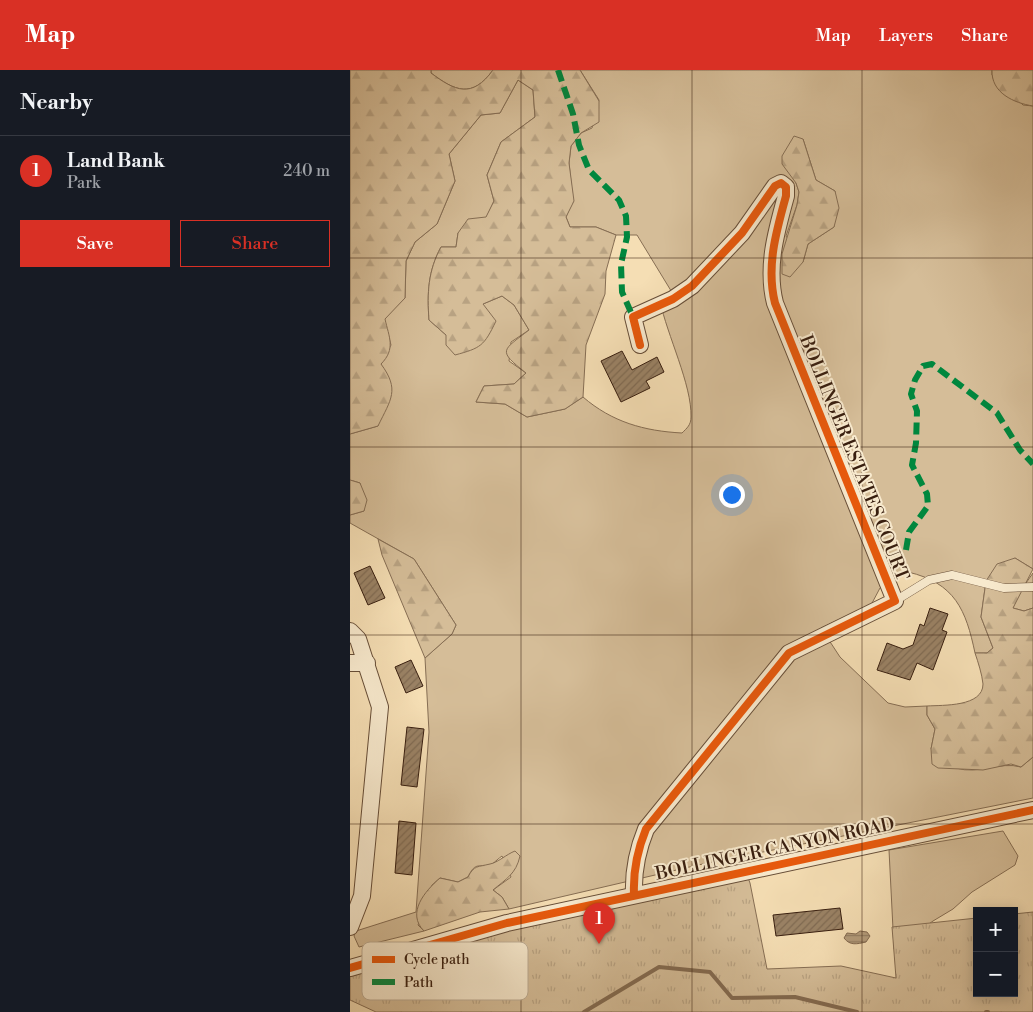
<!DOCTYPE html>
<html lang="en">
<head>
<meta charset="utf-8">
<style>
	body { margin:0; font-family:"Libre Bodoni",serif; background:#242831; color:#f1f3f6 }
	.controls { position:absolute; right:15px; bottom:15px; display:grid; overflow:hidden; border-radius:0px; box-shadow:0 2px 12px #0003 }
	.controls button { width:45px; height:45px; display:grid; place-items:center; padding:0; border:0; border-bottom:1px solid #363941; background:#171b24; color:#f1f3f6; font:25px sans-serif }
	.you { position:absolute; left:381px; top:424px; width:18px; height:18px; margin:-12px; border:4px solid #fff; border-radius:50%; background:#1a73e8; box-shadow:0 0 0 8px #1a73e833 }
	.badge { display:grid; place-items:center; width:32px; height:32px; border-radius:50%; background:#d93025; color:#fff; font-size:16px; font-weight:700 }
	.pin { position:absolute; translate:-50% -41px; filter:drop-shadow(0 1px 2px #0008) }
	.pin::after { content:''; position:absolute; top:26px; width:18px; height:15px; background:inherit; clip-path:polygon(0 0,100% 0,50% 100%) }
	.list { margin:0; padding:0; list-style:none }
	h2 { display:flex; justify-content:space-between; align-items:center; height:65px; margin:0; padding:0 20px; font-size:21px }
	h2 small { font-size:16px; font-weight:400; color:#9ea1a6 }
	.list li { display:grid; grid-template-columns:32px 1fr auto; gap:15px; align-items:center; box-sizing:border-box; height:70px; padding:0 20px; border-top:1px solid #363941 }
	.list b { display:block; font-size:19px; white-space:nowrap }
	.list p { margin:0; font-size:16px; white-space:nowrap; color:#9ea1a6 }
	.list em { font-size:16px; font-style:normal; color:#9ea1a6 }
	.actions { display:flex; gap:10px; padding:15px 20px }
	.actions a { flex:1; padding:11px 0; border:1px solid #d93025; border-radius:0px; text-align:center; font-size:18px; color:#d93025 }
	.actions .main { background:#d93025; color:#fff }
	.map { position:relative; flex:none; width:683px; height:942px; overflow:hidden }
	header { display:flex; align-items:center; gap:30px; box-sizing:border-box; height:70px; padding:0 25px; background:#d93025; color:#fff }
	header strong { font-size:24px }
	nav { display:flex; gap:28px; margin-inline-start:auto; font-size:18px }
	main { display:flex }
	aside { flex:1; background:#171b24 }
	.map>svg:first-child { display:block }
	.grass { fill:#d5bd98; stroke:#866e54; fill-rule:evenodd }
	.forest { fill:url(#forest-firs); stroke:#866e54 }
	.park { fill:url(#park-tufts); stroke:#866e54 }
	.water { fill:url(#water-rules); stroke:#836a50 }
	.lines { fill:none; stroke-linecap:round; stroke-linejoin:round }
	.stream { stroke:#836a50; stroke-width:4 }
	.building { fill:url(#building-hatch); stroke:#381e0f }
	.lane-casing { stroke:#674e38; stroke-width:9 }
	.street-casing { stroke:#674e38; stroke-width:18 }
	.lane { stroke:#f8eace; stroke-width:8 }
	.street { stroke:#f8eace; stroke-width:16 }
	.quiet { stroke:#00873e; stroke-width:6; stroke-dasharray:12 6; stroke-linecap:butt }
	.cycleway-casing { stroke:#f8eace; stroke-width:11 }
	.cycleway { stroke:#e8590c; stroke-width:8 }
	.grid { fill:none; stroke:#381e0f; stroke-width:1; stroke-opacity:0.55 }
	.labels { text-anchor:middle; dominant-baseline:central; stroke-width:4; stroke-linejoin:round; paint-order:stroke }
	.street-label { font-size:18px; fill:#381e0f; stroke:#f8eace }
	.key { fill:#f8eace; stroke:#bead95; stroke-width:1 }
	.key-label { font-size:14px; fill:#381e0f }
</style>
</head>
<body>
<header>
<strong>Map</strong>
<nav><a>Map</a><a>Layers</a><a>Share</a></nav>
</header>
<main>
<aside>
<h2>Nearby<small></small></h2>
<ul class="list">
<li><span class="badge">1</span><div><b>Land Bank</b><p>Park</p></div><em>240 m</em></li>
</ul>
<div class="actions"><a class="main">Save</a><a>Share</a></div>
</aside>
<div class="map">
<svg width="683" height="942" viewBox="0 0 683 942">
	<defs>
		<pattern id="forest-firs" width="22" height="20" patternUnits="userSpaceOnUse" patternTransform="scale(1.25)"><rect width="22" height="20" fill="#d5bd98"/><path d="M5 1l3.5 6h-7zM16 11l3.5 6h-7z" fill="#b8a282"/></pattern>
		<pattern id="park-tufts" width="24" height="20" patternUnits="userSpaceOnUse" patternTransform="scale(1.25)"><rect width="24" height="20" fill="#d5bd98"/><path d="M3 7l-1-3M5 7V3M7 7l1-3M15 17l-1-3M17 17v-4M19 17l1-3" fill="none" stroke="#b8a282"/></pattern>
		<pattern id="water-rules" width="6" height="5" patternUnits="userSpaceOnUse" patternTransform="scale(1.25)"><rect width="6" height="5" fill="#b59d7c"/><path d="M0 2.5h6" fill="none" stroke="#947f64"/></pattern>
		<pattern id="building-hatch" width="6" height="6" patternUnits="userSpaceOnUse" patternTransform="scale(1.25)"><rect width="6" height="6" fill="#9a8265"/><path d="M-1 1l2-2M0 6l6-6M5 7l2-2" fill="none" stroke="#7f6a52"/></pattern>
	</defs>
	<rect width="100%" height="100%" fill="#f5deb4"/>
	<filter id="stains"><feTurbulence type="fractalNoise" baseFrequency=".004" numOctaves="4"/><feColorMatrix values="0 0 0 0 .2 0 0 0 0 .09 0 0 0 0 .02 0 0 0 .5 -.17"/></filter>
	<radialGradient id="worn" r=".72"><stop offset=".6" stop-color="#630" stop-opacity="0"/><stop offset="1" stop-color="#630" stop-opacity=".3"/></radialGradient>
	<g class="grass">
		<path d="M81 0H143C122 29 105 21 81 3Z"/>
		<path d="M230 0H642V5L673 35 683 36V499L665 488 636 511 631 547 643 578 637 583H625C616 540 605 513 558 502L530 518 521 535 471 558 490 587 538 633 555 637 577 636V645L585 659 581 679C588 684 598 695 606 698 628 705 650 691 671 697L683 687V728L348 795 159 839 152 827 143 820 161 807 152 786C149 788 145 792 142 794 129 799 126 790 118 807L108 812 90 808 82 815 68 855 74 861 9 877 4 866 6 861 66 842 79 662 75 588 102 564 106 555 64 489 0 453V445L14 441 10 413 0 410V364L28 356 31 294 41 275 34 249 55 228 56 191 65 172 87 154 105 111 99 84 131 45 150 43 168 10 183 20 185 47 151 72 137 105 144 131 136 148 108 163 106 177H91C78 201 77 223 79 250L96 265 133 234 152 226 164 235 179 260 161 272 159 291 176 303 164 314 134 316 126 332 155 334 177 347 215 339 233 327C262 352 294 361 332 363 337 358 341 355 341 347 342 315 317 265 310 231L323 224 287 165H266L246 157H220L216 147 223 131 219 93 221 76 231 63 242 58 249 30ZM453 69 466 110 485 121 484 157 458 174 453 192 436 166 447 135 449 122 446 113Z"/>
		<path d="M683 503V538L674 541 663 538 669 523Z"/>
		<path d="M653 761 668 786 665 795 622 822 603 839 583 851 544 879 539 780Z"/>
	</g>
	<g class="forest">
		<path d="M0 0H81V3C105 21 122 29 143 0H230L249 31V52L231 63 221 76 219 93 224 131 216 147 220 157H246L266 165 256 201 255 224 236 275 233 327 215 339 177 347 155 334 126 332 134 316 164 314 176 303C147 280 152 281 179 260L164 235 152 226 133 234 146 251C134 276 131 278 105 285L96 275V265L79 250C77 223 78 201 91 177H106L108 163 118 149 136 147 144 131 137 105 151 72 185 47 183 20 168 10 150 43 131 45 99 84 105 111 87 154 65 172 56 191 55 228 35 249C39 267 46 279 31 294 50 320 41 329 28 356L0 364Z"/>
		<path d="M642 0H683V36C664 33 641 23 642 0Z"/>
		<path d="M444 66 453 69 466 110 485 121 489 138 484 157 458 174 453 192 440 207 432 204V184L447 135 449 122 446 113 432 94V86Z"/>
		<path d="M0 410 10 413 17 430 14 441 0 445Z"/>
		<path d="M28 469 64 489 106 555 102 564 75 588 32 485Z"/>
		<path d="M665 488 683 499 663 538 674 541 683 538V687L671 697 661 694 633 700 588 698 582 694 581 679 585 659 577 645V636C593 635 633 637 633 614 632 604 628 592 625 583H637L643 578 631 547 636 511 647 494Z"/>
		<path d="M165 781 170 786C166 804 156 809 143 820L152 827 159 839 130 842 74 861C56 843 75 821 90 808L108 812 118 807C124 795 128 797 140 794 147 793 157 784 165 781Z"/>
	</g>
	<path class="park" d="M395 800 400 813 417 899 491 896 546 908 542 857 627 848V923H664V844L683 842V942H26L0 930V898Z"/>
	<path class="water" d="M510 861 517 862 520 866 516 872C507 874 500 876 494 868L497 863 506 864Z"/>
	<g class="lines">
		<g class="stream">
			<path d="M234 942 309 897 360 902 382 928 445 927 507 942"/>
			<path d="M636 942H638"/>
		</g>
	</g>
	<g class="building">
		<path d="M272 281 282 300 307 287 314 302 296 311 300 318 271 332 251 291Z"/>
		<path d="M20 496 35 528 18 535 4 503Z"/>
		<path d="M580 538 598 544 592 560 597 562 583 600 567 593 560 610 527 600 537 573 553 579 563 575 570 554 574 556Z"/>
		<path d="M61 590 73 616 56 623 45 597Z"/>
		<path d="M57 657 74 659 67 717 51 715Z"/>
		<path d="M49 751 66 753 62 805 45 803Z"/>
		<path d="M490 838 493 859 426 866 423 845Z"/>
	</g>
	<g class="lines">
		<g class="lane-casing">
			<path id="lane" d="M545 531 579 510 602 505 654 518 683 517"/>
		</g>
		<g class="street-casing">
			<g id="street">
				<path d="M0 561 8 569 30 637 12 826 0 857"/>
				<path d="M0 593H17"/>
				<path d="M284 824C283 800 287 781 296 759L439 583 545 531 425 233C416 197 426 162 436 126V117L431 113 425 116 392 163 342 216 323 229 283 247 290 275"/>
				<path d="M0 898 157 853 683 740"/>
			</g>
		</g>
		<use href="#lane" class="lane"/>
		<use href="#street" class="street"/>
		<g class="quiet">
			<path d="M208 0 223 44 229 75 239 100 269 130 276 146 277 167 271 194 272 222 283 247"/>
			<path d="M556 480 559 462 578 436 577 424 562 395 566 373 567 341 561 324 565 310 573 296 582 294 647 343 670 380 683 394"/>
		</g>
		<g class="cycleway-casing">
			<g id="cycleway">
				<path d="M284 824C283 800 287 781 296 759L439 583 545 531 425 233C416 197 426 162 436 126V117L431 113 425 116 392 163 342 216 323 229 283 247 290 275"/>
				<path d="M0 898 157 853 683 740"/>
			</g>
		</g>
		<use href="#cycleway" class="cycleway"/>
	</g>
	<path class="grid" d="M171 0V942M342 0V942M512 0V942M0 188H683M0 377H683M0 565H683M0 754H683"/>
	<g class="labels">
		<g class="street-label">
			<text transform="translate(504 388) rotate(68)">BOLLINGER ESTATES COURT</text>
			<text transform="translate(425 779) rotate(-12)">BOLLINGER CANYON ROAD</text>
		</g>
	</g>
	<rect x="12" y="872" width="166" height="58" rx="8" class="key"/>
	<rect x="22" y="886" width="23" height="7" fill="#e8590c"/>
	<rect x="22" y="909" width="23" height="6" fill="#00873e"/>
	<g class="key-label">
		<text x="54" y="894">Cycle path</text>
		<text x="54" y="917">Path</text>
	</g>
	<rect width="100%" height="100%" filter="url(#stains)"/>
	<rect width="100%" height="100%" fill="url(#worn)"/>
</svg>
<div class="controls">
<button>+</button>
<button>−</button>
</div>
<div class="you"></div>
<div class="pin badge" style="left:249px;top:874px">1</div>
</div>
</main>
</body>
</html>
